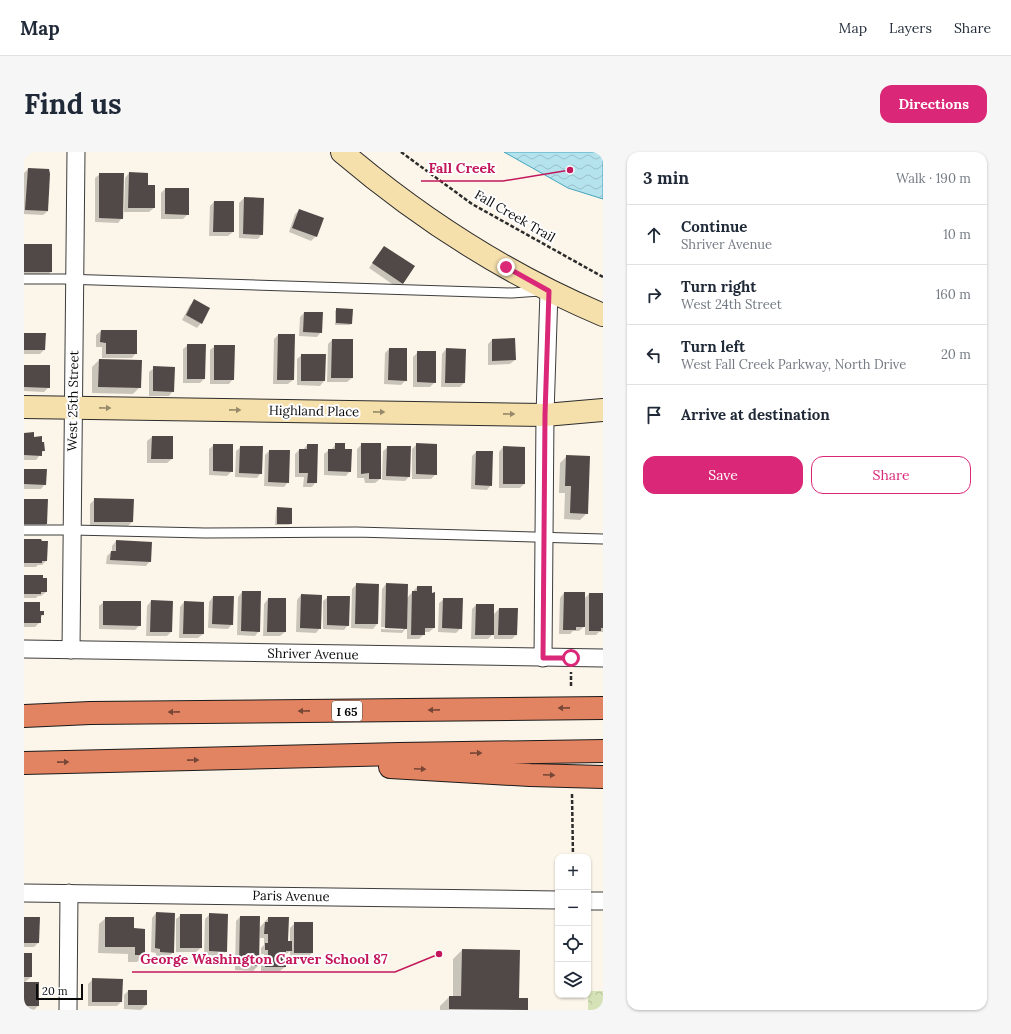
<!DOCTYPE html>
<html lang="en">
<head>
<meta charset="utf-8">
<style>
	body { margin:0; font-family:Lora,serif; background:#f6f6f7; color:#1f2937 }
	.controls { position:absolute; right:12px; bottom:12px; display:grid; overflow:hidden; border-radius:8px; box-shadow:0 1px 3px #0004 }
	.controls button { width:36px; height:36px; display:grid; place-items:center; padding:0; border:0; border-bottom:1px solid #e0e1e3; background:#fff; color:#1f2937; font:20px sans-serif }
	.scale { position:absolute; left:12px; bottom:10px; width:47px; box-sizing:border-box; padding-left:4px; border:2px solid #0a0a0a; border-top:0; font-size:11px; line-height:14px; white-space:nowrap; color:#0a0a0a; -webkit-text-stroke:3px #fff; paint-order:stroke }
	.stop { position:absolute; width:12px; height:12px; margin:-9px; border:3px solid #db2777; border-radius:50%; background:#fff }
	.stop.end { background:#db2777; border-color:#fff; box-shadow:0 1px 4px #0008 }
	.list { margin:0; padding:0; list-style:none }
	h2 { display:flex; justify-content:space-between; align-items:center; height:52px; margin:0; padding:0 16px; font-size:17px }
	h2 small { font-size:13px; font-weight:400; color:#747a83 }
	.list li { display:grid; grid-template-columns:26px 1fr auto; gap:12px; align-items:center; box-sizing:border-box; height:60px; padding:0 16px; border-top:1px solid #e0e1e3 }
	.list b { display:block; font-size:15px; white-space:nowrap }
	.list p { margin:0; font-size:13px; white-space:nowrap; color:#747a83 }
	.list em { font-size:13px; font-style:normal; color:#747a83 }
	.actions { display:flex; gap:8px; padding:12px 16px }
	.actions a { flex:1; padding:9px 0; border:1px solid #db2777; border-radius:12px; text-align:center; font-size:14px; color:#db2777 }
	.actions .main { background:#db2777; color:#fff }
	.icon { flex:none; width:22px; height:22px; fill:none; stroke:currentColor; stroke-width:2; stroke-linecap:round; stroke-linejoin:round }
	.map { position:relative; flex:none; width:579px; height:858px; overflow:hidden; border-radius:12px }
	header { display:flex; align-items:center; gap:24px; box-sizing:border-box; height:56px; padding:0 20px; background:#fff; border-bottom:1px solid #e0e1e3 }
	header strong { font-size:19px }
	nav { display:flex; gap:22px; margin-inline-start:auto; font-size:14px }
	.intro { display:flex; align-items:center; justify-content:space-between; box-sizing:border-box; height:96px; padding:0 24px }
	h1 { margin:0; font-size:28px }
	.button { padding:10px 18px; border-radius:12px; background:#db2777; color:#fff; font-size:14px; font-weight:700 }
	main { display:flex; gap:24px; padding:0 24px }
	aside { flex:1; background:#fff; border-radius:12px; box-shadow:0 1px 3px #0004 }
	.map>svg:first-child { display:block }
	.park { fill:url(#park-crowns) }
	.water { fill:url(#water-waves); stroke:#44a3bc }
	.shadow { fill:#0003 }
	.building { fill:#514947 }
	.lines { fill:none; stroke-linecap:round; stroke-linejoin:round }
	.lane-casing { stroke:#3d3d3d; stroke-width:11 }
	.street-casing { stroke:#3d3d3d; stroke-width:19 }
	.secondary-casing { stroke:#2c2c2c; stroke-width:24 }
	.highway-casing { stroke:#1b1b1b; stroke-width:24 }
	.path { stroke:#2c2c2c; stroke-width:2.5; stroke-dasharray:4 2; stroke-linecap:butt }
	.lane { stroke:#fff; stroke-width:9 }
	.street { stroke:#fff; stroke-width:17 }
	.secondary { stroke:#f5dfab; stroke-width:22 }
	.highway { stroke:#e28361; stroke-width:22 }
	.oneway { fill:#978a6b }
	.oneway2 { fill:#764636 }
	.route { stroke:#db2777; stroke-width:5 }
	.labels { text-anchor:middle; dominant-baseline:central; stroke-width:4; stroke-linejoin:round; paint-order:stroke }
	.shield { fill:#fff; stroke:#545454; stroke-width:1 }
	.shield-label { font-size:12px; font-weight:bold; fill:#0a0a0a }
	.street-label { font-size:13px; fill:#0a0a0a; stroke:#fff }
	.leader { fill:none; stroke:#c2185b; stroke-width:1.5 }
	.callout-dot { fill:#c2185b; stroke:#fff; stroke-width:1.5 }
	.callout-label { font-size:14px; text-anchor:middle; font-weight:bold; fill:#c2185b; stroke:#fff; stroke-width:4; stroke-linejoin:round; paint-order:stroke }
</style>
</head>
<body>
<header>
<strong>Map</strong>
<nav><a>Map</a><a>Layers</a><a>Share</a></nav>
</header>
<div class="intro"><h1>Find us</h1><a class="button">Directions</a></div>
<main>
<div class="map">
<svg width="579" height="858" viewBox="0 0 579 858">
	<defs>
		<pattern id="park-crowns" width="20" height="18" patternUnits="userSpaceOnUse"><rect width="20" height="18" fill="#d5e2b7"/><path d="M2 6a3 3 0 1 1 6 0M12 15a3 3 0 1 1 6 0" fill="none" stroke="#b6c19c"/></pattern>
		<pattern id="water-waves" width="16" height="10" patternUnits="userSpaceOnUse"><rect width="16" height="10" fill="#b4e3ee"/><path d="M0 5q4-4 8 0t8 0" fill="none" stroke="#99c1cb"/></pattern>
	</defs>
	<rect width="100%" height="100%" fill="#fcf5e9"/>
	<rect class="park" x="564" y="839" width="15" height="19"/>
	<path class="water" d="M480 0H579V47L544 36Z"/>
	<g class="shadow">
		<path d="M4 17 24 59 19 63 0 62V21Z"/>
		<path d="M105 21 122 34 130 56 125 60H100L101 26Z"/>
		<path d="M76 22 98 66 94 71 71 70V26Z"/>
		<path d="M141 37 164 62 159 67H137V41Z"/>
		<path d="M220 46 239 47 238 82 234 87 215 86V51Z"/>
		<path d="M190 50 209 80 204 84H185L186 54Z"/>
		<path d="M276 58 292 84 287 89 265 80 271 62Z"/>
		<path d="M0 93 27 120 22 124H0Z"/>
		<path d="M360 95 378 131 374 136 345 116Z"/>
		<path d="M171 149 177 171 173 176 158 168 166 153Z"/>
		<path d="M313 157 328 171 326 173H311V159Z"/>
		<path d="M280 161 297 180 293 185 275 184 276 165Z"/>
		<path d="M77 179 112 201 108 206H78V195H72V183Z"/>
		<path d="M0 182 20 198 16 202H0Z"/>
		<path d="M254 183 269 228 264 232H249L250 187Z"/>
		<path d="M308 188 328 226 323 230H303L304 192Z"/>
		<path d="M468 188 491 208 486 212 464 213V192Z"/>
		<path d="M164 193 180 227 176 231H159V197Z"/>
		<path d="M191 194 209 227 205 232H186V198Z"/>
		<path d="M365 197 382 228 377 233 360 232 361 201Z"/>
		<path d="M422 197 440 231 436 235H417L418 202Z"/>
		<path d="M394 200 411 230 406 235H389V205Z"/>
		<path d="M278 203H301L300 229 296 234 273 233V207Z"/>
		<path d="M75 208 116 235 109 242 68 241V215Z"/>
		<path d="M0 214 25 235 20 240 0 239Z"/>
		<path d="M130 216 149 239 145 244H125V220Z"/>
		<path d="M0 282 17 291 20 298 12 308H0Z"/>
		<path d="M128 285H148V307L143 311H123V289Z"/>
		<path d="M312 292 326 319 322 324 300 323V302L305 298H307Z"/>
		<path d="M338 292 356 327 351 331H341L340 326H333V297Z"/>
		<path d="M393 292 412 322 407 327H388V297Z"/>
		<path d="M190 293 208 319 203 324 185 323V297Z"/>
		<path d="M283 293 292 330 288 335H279L280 325H271V302L275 298H279Z"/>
		<path d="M217 295 237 321 233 326 211 325 212 299Z"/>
		<path d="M364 295 385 325 381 329 358 328 359 299Z"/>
		<path d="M479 295 500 332 496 336H475V300Z"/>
		<path d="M245 299 264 330 260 335 240 334 241 303Z"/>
		<path d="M452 300 467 333 463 338 447 337 448 304Z"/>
		<path d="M543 304 563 361 556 368 540 367 541 341H535L536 311Z"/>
		<path d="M0 318 21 332 17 337H0Z"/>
		<path d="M71 347 108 370 104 374H66V352Z"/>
		<path d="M0 348 22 372 18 376H0Z"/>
		<path d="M254 356 267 371 265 373H251L252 358Z"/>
		<path d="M0 388 18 390 22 409 18 413H14L12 415H0Z"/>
		<path d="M92 389 126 409 122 414 82 412 83 404 88 399V394Z"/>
		<path d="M0 424 22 440 17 444H14L12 446H0Z"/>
		<path d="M333 432H354L353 472 349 477 327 476 328 437Z"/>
		<path d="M362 432 383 446 393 435 410 476 405 480H400V482L395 487H383V475L378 481 357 480V477L379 478V476L357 475 358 437Z"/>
		<path d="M218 440 235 479 231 484 213 483 214 445Z"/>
		<path d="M540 441 560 447 565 442H579V480H575L572 483H561V474L555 479H549L546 482H535L536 446Z"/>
		<path d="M277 443 296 476 292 481 272 480 273 448Z"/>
		<path d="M189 445 208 472 204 477 184 476 185 450Z"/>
		<path d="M304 445 324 473 320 478 299 477V449Z"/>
		<path d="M244 447 261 480 256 484H239L240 452Z"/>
		<path d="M420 447 437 476 432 481 414 480 415 451Z"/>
		<path d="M127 449 147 480 143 484H122L123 454Z"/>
		<path d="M80 450 116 473 111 478 75 477V454Z"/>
		<path d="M160 450 179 482 174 486H155L156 455Z"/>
		<path d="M0 451 19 463 16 466V470L11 475H0Z"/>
		<path d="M452 453 469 463 475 457 492 483 488 487H470V481L464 487H447L448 457Z"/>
		<path d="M132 761 149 800 145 805 132 804V801L127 800 128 766Z"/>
		<path d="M186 762 202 799 197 804 180 803 181 767Z"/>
		<path d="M157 763 177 796 172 800H152V767Z"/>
		<path d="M216 765H235L234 814 229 819 211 818 212 769Z"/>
		<path d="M0 766 14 791 10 795H0Z"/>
		<path d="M82 766 109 777 120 803 113 810H104V802L74 801 75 772Z"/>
		<path d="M244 766 263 790H266V776L271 771 288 801 283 805H266V799L261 803V815L256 819H237V813L240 810V802H237V796L240 793V786H236V775Z"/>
		<path d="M438 798 494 847H503V858H416V854L425 845H429V807Z"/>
		<path d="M0 802 7 825 0 831 14 854 10 858H0Z"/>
		<path d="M69 827 97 850 93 854H64V832Z"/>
		<path d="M104 839H122V853L117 858 100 857V843Z"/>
	</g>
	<g class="building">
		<path d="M4 16 25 17 26 22 24 59 1 58Z"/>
		<path d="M105 20 124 21V33H131V56H104Z"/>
		<path d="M75 21H100L99 67 75 66Z"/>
		<path d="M141 36H165V63L141 62Z"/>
		<path d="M220 45 240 46 239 83 219 82Z"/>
		<path d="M190 49H210V80H189Z"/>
		<path d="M275 57 300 66 293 85 268 76Z"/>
		<rect x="0" y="92" width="28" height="28"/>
		<path d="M360 94 391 114 379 132 348 111Z"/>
		<path d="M170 147 186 156 178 172 162 163Z"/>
		<path d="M312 156 329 157 328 172 312 171Z"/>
		<path d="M280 160H299L298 181 279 180Z"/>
		<path d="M77 178H113V202H82V191L76 190Z"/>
		<path d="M0 181H22L21 198H0Z"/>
		<path d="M254 182H271L270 228H253Z"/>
		<path d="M491 186 492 208 468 209V187Z"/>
		<path d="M308 187H329V226H307Z"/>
		<path d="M163 192H182L181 227H163Z"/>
		<path d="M190 193H211L210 228H190Z"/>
		<path d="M365 196H383V229L364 228Z"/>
		<path d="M422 196 442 197 441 231H421Z"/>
		<path d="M393 199H412V231L393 230Z"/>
		<path d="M277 202H302L301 229H277Z"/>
		<path d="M75 207 118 208 117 236 74 235Z"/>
		<path d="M0 213H26V236L0 235Z"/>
		<path d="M129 214 151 215 150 240 129 239Z"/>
		<path d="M10 280V285L18 284V290H20L21 299H18V304L0 303V281Z"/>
		<path d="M128 284H149V307H127Z"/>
		<path d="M311 291H321V297H328L327 320 304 319V297H311Z"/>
		<path d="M337 291H357V327H345V321L337 322Z"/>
		<path d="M392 291 413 292V323L392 322Z"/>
		<path d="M189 292H209V320L189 319Z"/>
		<path d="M283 292H294L293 331H283L284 321H275V297H283Z"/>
		<path d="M216 294H239L238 322 215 321Z"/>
		<path d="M363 294H387L386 325 362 324Z"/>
		<path d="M479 294 501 295V332H479Z"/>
		<path d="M245 298H266L265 331 244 330Z"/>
		<path d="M452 299H469L468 334 451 333Z"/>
		<path d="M542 303 566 304 564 362 546 361 547 334H541Z"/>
		<path d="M0 317H23L22 333 0 332Z"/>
		<path d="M70 346 110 347 109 370H70Z"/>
		<path d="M0 347H24L23 372H0Z"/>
		<path d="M253 355 268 356V372H253Z"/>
		<path d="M0 387H17L18 389H24L23 409H18V411H0Z"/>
		<path d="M92 388 128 390 127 410 86 408 87 399H92Z"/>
		<path d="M0 423H19V426H23V440H17V442H0Z"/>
		<path d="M332 431 355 432 354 472H331Z"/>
		<path d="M362 431 384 432 383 477 361 476Z"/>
		<path d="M393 434H408V441L411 440V476H401V483H387L388 439H393Z"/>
		<path d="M218 439H237L236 480 217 479Z"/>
		<path d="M540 440H561V475H552V478H539Z"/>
		<path d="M565 441H579V476H577V479H565Z"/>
		<path d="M277 442 298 443 297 477 276 476Z"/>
		<path d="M189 444H210L209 473 188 472Z"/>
		<path d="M303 444H326L325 474 303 473Z"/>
		<path d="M244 446H262V480H243Z"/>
		<path d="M419 446H439L438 477 418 476Z"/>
		<path d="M127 448 149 449 148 480H126Z"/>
		<path d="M79 449H117V474L79 473Z"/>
		<path d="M160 449 180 450V482H159Z"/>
		<path d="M0 450H16V459H20V463H17V471H0Z"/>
		<path d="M452 452H470V483H451Z"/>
		<path d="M475 456H494L493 483H474Z"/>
		<path d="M132 760 151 761 150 801 136 800V797L131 796Z"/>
		<path d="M185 761 204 762 203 800 185 799Z"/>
		<rect x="156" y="762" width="22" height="34"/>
		<path d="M216 764H236L235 814H215Z"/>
		<path d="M0 765H16L15 791H0Z"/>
		<path d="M81 765H110V776L121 777V803H111V795H81Z"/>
		<path d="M244 765H265L264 789H268V799H262V815H241V807H244V798H241V791H244V782H240L241 770H244Z"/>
		<rect x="270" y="770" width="19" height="31"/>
		<path d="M438 797 496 798 495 846H504V858L425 857V844H437Z"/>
		<rect x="0" y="801" width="8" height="24"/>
		<path d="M68 826 99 827 98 850H68Z"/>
		<rect x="0" y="830" width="15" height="24"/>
		<rect x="104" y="838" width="19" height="15"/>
	</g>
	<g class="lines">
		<g class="lane-casing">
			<g id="lane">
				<path d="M0 127H39L488 141 516 139"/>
				<path d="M0 378H48L181 381 332 380 579 387"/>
			</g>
		</g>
		<g class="street-casing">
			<g id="street">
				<path d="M0 497 579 506"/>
				<path d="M47 498 52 0"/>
				<path d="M519 506 521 263 525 139"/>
				<path d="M0 741 534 748"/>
				<path d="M564 749H579"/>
				<path d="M44 858 45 741"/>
			</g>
		</g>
		<g class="secondary-casing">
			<g id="secondary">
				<path d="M318 0C397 67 484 123 579 163"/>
				<path d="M0 255 521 263 579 258"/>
			</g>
		</g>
		<g class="highway-casing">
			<g id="highway">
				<path d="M0 564 66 561 579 556"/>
				<path d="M0 611 375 602 579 599"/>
				<path d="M366 615 506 623 579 625"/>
			</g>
		</g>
		<g class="path">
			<path d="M377 0 448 52 579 125"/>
			<path d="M547 534V520"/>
			<path d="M548 642 549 705"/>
		</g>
		<use href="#lane" class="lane"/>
		<use href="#street" class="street"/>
		<use href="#secondary" class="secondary"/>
		<use href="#highway" class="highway"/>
	</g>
	<defs><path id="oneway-solid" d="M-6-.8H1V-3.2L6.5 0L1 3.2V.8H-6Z"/></defs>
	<g class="oneway">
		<use href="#oneway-solid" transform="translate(81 256) rotate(1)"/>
		<use href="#oneway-solid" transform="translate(211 258) rotate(1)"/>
		<use href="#oneway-solid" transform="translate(355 260) rotate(1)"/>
		<use href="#oneway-solid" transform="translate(485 262) rotate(1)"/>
	</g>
	<g class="oneway2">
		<use href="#oneway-solid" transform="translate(540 556) rotate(179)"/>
		<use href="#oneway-solid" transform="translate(410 558) rotate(179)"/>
		<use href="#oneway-solid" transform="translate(280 559) rotate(179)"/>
		<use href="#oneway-solid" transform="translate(150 560) rotate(179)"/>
		<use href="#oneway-solid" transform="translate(452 601) rotate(-1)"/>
		<use href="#oneway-solid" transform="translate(169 608) rotate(-1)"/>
		<use href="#oneway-solid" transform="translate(39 610) rotate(-1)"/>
		<use href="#oneway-solid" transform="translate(396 617) rotate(3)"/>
		<use href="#oneway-solid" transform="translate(525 623) rotate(2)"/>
	</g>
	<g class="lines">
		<path class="route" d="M482 115 525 139 521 263 519 506H547"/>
	</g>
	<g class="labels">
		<rect class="shield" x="308" y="549" width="30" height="20" rx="3"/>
		<g class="shield-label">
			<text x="323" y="559">I 65</text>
		</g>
		<g class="street-label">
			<text transform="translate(491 64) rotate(30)">Fall Creek Trail</text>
			<text transform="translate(49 249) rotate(-89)">West 25th Street</text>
			<text transform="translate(290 259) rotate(1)">Highland Place</text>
			<text transform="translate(289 502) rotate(1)">Shriver Avenue</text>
			<text transform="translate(267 744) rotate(1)">Paris Avenue</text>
		</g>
	</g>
	<path class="leader" d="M546 18L479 29H397M415 802L371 820H108"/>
	<g class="callout-dot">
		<circle cx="546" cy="18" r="4"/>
		<circle cx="415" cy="802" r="4"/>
	</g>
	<g class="callout-label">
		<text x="438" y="21">Fall Creek</text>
		<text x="240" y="812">George Washington Carver School 87</text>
	</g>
</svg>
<div class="controls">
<button>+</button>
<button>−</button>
<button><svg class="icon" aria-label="locate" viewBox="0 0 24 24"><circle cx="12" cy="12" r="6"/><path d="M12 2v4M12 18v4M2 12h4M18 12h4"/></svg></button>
<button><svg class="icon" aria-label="layers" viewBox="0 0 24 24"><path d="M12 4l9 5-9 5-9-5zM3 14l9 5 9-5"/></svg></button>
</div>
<div class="scale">20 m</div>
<div class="stop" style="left:547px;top:506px"></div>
<div class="stop end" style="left:482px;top:115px"></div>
</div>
<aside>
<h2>3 min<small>Walk · 190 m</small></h2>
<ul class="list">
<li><svg class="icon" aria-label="ahead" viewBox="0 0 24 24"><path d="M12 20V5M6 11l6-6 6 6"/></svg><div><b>Continue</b><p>Shriver Avenue</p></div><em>10 m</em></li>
<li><svg class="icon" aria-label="right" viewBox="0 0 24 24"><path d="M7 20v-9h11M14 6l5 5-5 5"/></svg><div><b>Turn right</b><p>West 24th Street</p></div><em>160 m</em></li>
<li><svg class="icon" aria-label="left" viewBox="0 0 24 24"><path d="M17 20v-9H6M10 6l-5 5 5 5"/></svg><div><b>Turn left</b><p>West Fall Creek Parkway, North Drive</p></div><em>20 m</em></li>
<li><svg class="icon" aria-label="arrive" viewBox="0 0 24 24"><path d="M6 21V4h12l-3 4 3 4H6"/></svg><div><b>Arrive at destination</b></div></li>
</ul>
<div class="actions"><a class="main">Save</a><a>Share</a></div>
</aside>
</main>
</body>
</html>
